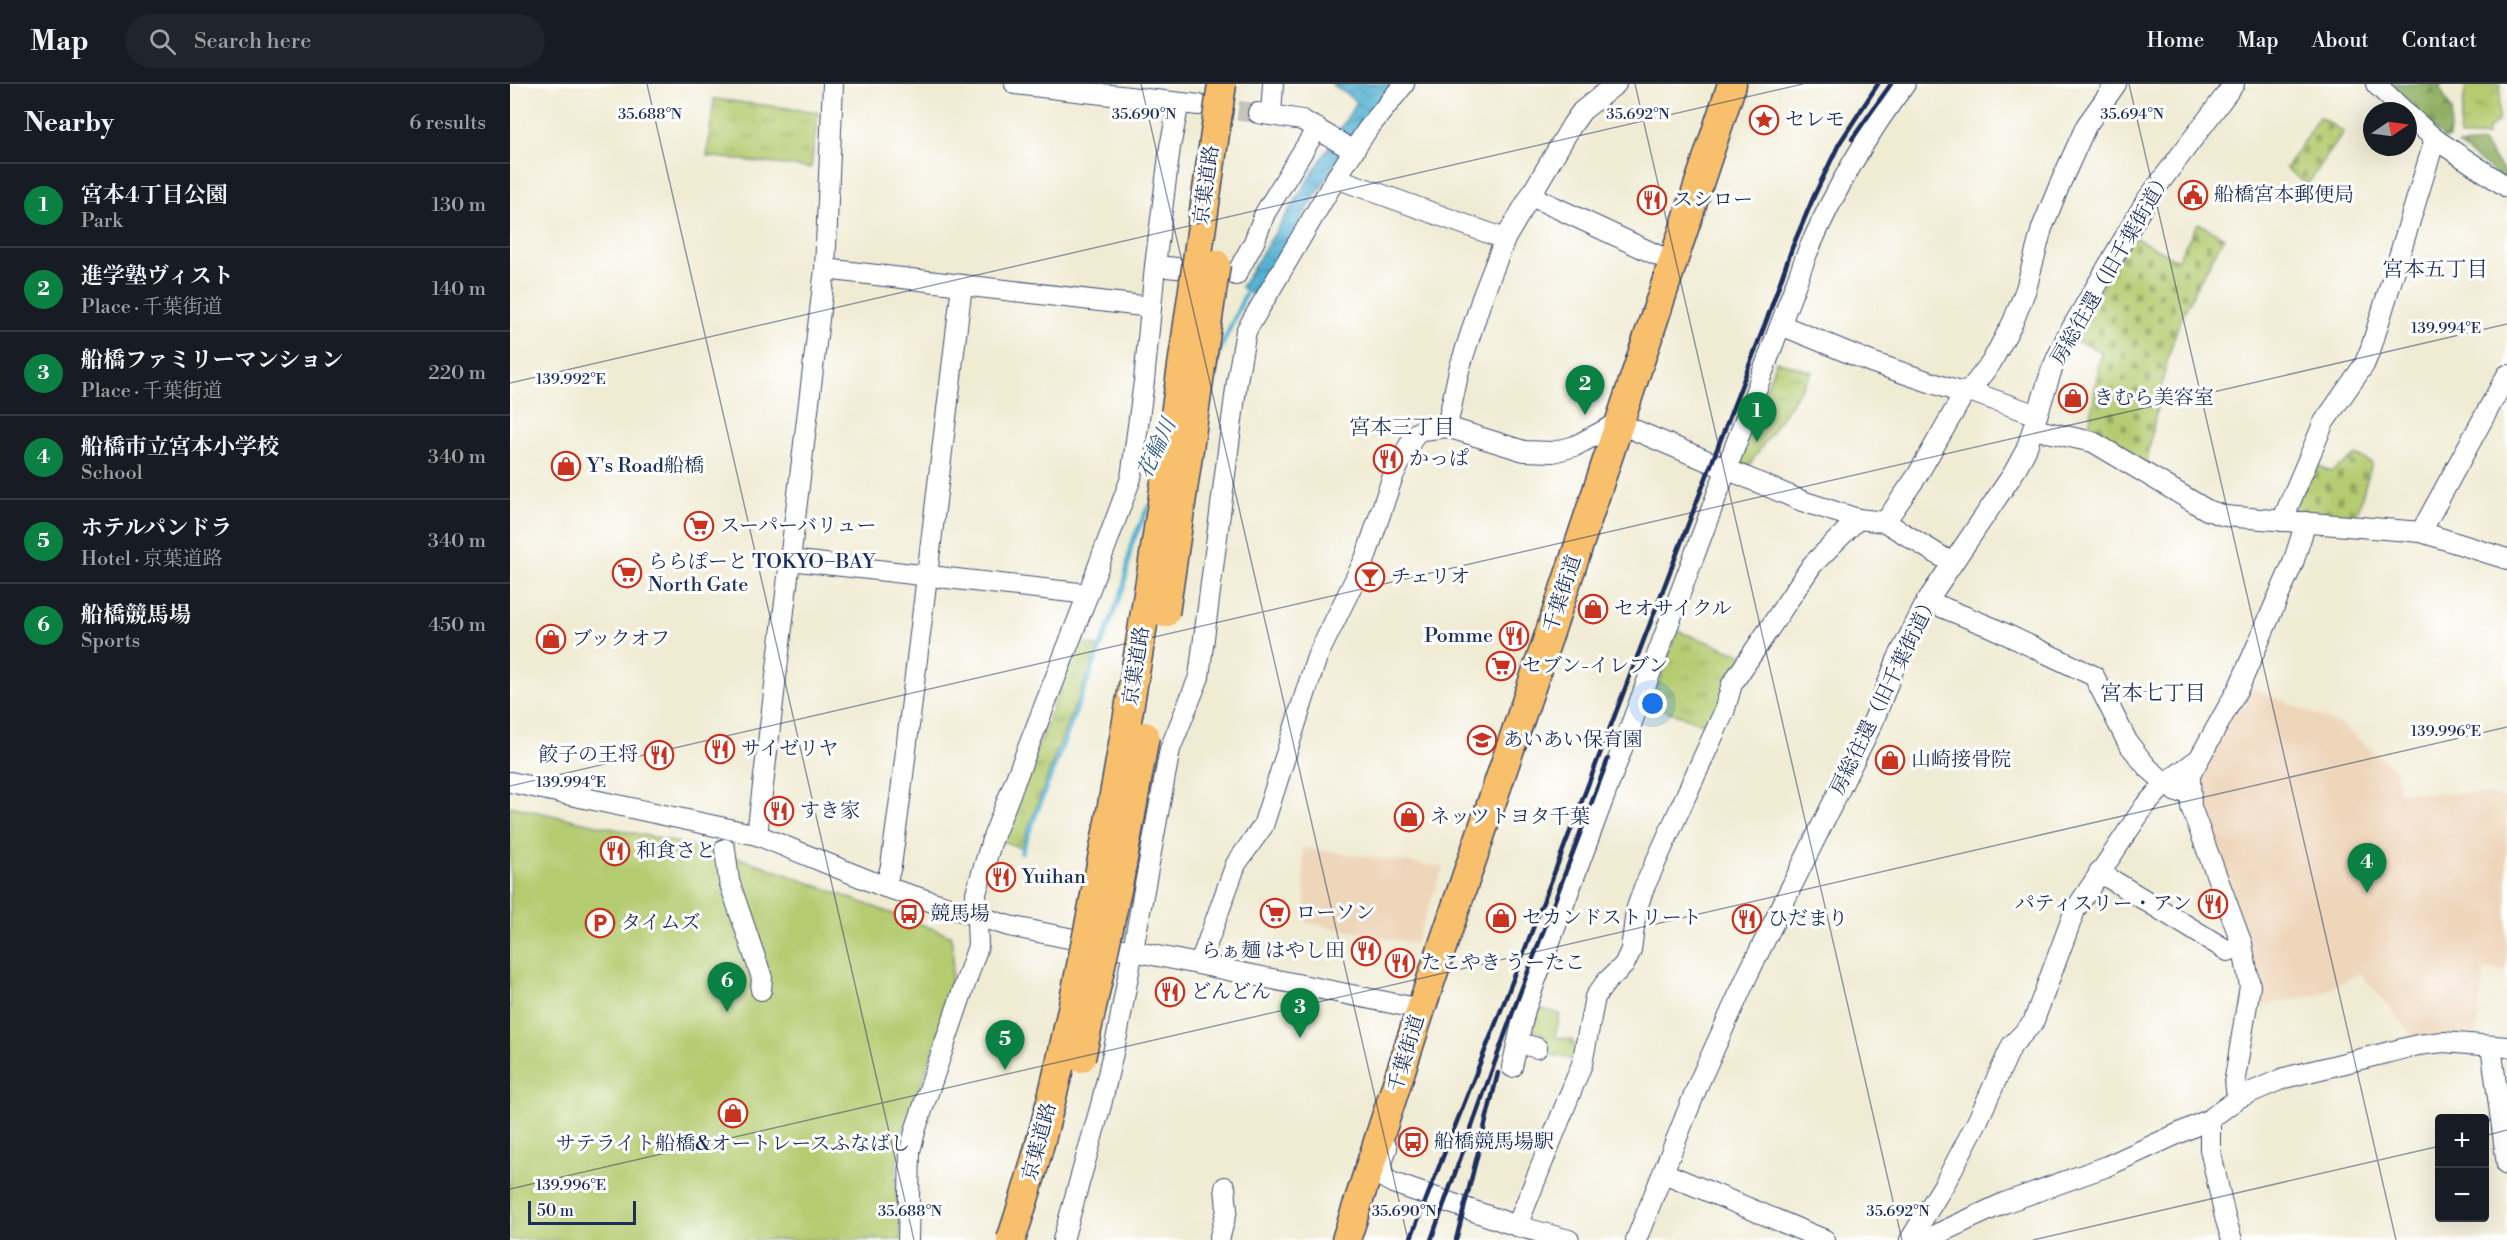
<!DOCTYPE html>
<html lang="en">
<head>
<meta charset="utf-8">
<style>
	body { margin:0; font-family:"Libre Bodoni","Noto Serif JP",serif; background:#20242c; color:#f1f3f6 }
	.controls { position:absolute; right:18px; bottom:18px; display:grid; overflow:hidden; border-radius:6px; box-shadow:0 6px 24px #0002 }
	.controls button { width:54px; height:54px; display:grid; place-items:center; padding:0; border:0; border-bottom:2px solid #363941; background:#171b24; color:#f1f3f6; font:30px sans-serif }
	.compass { position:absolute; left:1853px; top:18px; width:54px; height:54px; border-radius:50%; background:#171b24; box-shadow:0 6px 24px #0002; rotate:77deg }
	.scale { position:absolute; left:18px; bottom:15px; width:108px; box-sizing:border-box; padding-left:6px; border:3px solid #1b2f5e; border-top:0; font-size:16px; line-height:21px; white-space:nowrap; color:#1b2f5e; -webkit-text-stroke:4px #fff; paint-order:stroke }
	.you { position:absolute; left:1143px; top:620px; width:21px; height:21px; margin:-15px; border:4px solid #fff; border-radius:50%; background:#1a73e8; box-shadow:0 0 0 9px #1a73e833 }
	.badge { display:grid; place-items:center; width:39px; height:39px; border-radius:50%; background:#0b8043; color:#fff; font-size:20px; font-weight:700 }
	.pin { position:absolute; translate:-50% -50px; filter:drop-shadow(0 2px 3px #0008) }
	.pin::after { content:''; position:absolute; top:32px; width:21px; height:18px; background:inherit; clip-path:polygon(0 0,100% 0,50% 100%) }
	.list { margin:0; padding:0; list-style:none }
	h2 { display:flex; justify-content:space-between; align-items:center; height:78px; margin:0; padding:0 24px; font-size:26px }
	h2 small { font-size:20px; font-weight:400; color:#9ea1a6 }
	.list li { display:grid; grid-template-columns:39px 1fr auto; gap:18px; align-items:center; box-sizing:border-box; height:84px; padding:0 24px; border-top:2px solid #363941 }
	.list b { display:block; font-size:22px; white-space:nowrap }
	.list p { margin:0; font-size:20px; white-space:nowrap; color:#9ea1a6 }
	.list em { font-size:20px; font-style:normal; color:#9ea1a6 }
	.icon { flex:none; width:33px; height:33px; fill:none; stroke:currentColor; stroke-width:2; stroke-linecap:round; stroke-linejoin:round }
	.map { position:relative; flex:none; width:1997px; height:1156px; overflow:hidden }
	header { display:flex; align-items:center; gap:36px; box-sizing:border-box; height:84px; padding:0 30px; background:#171b24; border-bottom:2px solid #363941 }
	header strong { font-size:28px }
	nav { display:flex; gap:33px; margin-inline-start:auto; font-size:21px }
	.search { width:420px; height:54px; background:#20242c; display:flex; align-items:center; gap:15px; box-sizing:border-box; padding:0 21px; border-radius:33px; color:#9ea1a6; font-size:22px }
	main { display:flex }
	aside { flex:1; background:#171b24 }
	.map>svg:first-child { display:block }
	.built { fill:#eed6bb }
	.grass { fill:url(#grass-tufts); stroke:#687d66; stroke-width:1.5 }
	.forest { fill:url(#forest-firs); stroke:#556f60; stroke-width:1.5 }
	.cemetery { fill:url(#cemetery-stones); stroke:#687d66; stroke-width:1.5 }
	.pitch { fill:#b4cb6f; stroke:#687d66; stroke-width:1.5 }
	.water { fill:url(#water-waves); stroke:#387098; stroke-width:1.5 }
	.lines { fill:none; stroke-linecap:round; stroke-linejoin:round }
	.stream { stroke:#54b2d2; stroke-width:4.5 }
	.minor-tunnel { stroke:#c5c5bc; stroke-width:20; stroke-dasharray:20 10; stroke-linecap:butt }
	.minor-casing { stroke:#3b4b70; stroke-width:22 }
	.highway-casing { stroke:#3b4b70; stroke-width:31 }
	.minor { stroke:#fff; stroke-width:20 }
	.highway { stroke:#f8bf6c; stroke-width:28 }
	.rail { stroke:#1b2f5e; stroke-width:4.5 }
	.highway-bridge-casing { stroke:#3b4b70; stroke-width:31; stroke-linecap:butt }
	.highway-bridge { stroke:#f8bf6c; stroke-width:28 }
	.ticks { fill:none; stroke:#1b2f5e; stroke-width:1.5; stroke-opacity:0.45 }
	.labels { text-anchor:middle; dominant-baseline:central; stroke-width:6; stroke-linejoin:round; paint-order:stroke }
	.poi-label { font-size:20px; fill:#1b2f5e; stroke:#fff; text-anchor:start }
	.street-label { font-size:20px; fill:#1b2f5e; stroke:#fff }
	.neighbourhood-label { font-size:21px; fill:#1b2f5e; stroke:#fff }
	.water-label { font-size:21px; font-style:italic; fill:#2f5d87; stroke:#fff }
	.ticks-label { font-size:15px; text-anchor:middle; fill:#1b2f5e; stroke:#fff; stroke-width:6; stroke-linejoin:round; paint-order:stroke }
</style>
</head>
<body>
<header>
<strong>Map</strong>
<div class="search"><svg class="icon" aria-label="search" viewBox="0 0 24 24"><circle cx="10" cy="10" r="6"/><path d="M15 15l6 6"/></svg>Search here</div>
<nav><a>Home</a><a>Map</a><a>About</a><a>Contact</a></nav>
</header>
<main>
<aside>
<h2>Nearby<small>6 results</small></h2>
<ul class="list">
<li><span class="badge">1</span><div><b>宮本4丁目公園</b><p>Park</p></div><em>130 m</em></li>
<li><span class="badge">2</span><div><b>進学塾ヴィスト</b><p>Place · 千葉街道</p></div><em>140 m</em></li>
<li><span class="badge">3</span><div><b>船橋ファミリーマンション</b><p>Place · 千葉街道</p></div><em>220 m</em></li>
<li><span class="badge">4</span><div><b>船橋市立宮本小学校</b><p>School</p></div><em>340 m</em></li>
<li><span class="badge">5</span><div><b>ホテルパンドラ</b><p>Hotel · 京葉道路</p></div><em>340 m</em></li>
<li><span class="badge">6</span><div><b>船橋競馬場</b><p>Sports</p></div><em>450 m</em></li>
</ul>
</aside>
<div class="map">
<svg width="1997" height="1156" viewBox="0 0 1997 1156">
	<defs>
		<pattern id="grass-tufts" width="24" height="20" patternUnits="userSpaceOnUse" patternTransform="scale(1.5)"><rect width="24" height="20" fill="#b4cb6f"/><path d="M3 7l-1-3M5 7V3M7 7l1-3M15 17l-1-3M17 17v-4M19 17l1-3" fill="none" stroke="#92a55e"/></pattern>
		<pattern id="forest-firs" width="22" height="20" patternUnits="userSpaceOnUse" patternTransform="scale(1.5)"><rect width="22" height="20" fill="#8faf62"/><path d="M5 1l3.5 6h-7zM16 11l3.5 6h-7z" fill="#748f54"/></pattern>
		<pattern id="cemetery-stones" width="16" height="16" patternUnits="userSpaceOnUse" patternTransform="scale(1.5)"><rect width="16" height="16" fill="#b4cb6f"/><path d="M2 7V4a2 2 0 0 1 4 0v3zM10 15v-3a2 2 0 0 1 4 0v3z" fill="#92a55e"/></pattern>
		<pattern id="water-waves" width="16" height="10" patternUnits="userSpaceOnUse" patternTransform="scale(1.5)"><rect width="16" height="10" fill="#54b2d2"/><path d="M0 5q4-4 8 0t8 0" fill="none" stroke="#4591ae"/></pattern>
	</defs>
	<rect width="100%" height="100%" fill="#fff"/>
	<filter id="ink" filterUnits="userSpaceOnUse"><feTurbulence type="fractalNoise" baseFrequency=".0167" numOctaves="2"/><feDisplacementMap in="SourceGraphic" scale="12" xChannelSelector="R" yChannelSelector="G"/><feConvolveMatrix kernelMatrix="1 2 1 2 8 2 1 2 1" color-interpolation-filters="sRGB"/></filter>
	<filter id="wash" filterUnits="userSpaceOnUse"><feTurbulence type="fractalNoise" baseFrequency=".008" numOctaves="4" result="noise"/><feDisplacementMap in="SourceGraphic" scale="24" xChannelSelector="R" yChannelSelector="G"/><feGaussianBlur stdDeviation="1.35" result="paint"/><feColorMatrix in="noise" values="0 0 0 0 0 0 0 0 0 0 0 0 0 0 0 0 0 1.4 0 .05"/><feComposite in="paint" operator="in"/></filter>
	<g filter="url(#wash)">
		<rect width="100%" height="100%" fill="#f0ebd3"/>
		<g class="built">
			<path d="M1739 603 1833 642 1886 687 1888 708 1976 710 1997 714V887L1974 885 1966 951 1905 954 1850 889 1810 910 1740 925 1694 747 1686 693Z"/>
			<path d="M793 764 933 783 905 860 796 838Z"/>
		</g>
		<g class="grass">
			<path d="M1956 0H1991L1988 38 1978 45 1977 52 1951 53 1949 50Z"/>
			<path d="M204 15 308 28 301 84 197 72Z"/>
			<path d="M1266 277 1302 288 1239 382 1229 380Z"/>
			<path d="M1167 547 1234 571 1201 643 1141 621Z"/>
			<path d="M568 556 589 564 550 658 511 764 492 757Z"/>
			<path d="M1025 923 1050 930 1045 953 1062 956V960L1067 961 1064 976 1029 968 1032 950 1019 946Z"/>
		</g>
		<g class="forest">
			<path d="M1876 0H1931L1930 4 1942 27 1939 54 1934 55Z"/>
			<path d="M1973 59 1990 83 1997 89V98L1949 61Z"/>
		</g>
		<g class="cemetery">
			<path d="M1809 33 1834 48 1797 101 1776 84Z"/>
			<path d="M1688 139 1714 153C1698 183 1679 213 1667 245 1652 288 1645 336 1636 381L1578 349 1591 267 1561 255 1622 152 1667 176Z"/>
			<path d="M1846 371 1862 379 1845 436 1780 433 1802 379 1821 388Z"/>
		</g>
		<path class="pitch" d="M0 722 206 767 251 781 440 851C453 890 419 981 404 1020 400 1032 393 1043 390 1055 382 1086 389 1124 391 1156H0Z"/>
		<path class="water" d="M822 0H884L842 53 744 212 731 203 847 18Z"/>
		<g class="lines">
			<g class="stream">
				<path d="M704 279 739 202"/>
				<path d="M511 769 614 502 621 461 638 423"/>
			</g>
		</g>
	</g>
	<g filter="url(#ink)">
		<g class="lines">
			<path class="minor-tunnel" d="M698 23 748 29"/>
			<g class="minor-casing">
				<g id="minor">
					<path d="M505 0 689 21"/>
					<path d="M1866 0 1894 27"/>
					<path d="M748 29 792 36 844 67"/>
					<path d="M761 31 763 0"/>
					<path d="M1898 31 1925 55 1997 103"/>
					<path d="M826 94 995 155"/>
					<path d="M1021 112 1162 178"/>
					<path d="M645 182 667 184"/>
					<path d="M315 185 641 223"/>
					<path d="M726 191 744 158 755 129 807 44"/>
					<path d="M1271 241 1361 278 1449 308 1459 307 1481 279 1503 238 1516 205 1532 144 1550 100 1576 42 1606 0"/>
					<path d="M1459 307 1527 331"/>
					<path d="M937 343 949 286 972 214 995 155 1062 41 1072 27 1106 0"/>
					<path d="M1523 345 1583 358 1697 426 1715 432 1911 448 1997 475"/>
					<path d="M1772 437 1814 338 1854 281 1861 264 1925 55"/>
					<path d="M1375 438 1407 392 1455 308"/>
					<path d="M1911 448 1997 291"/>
					<path d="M280 476 578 510"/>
					<path d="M1417 517 1483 544 1584 592 1618 659 1637 683 1666 708"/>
					<path d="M0 698 247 751 375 803 499 842 911 925"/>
					<path d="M247 751 315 185 323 0"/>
					<path d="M215 765 219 797 252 894 251 906"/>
					<path d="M1589 788 1718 867 1732 860"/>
					<path d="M375 803 381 782 391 708 452 201"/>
					<path d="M690 879 726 780 753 742 807 573 855 475 883 392 905 350 912 346 937 343 1014 367 1043 368 1065 362 1108 339 1292 417 1348 435 1375 438 1442 479"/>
					<path d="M1009 959 1027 964"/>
					<path d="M1981 962 1997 1081"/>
					<path d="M1002 983 1015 926 1026 895 1298 167C1324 108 1356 51 1395 0"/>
					<path d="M1730 1013 1726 1006 1725 994 1740 902 1732 860 1681 723 1680 691 1729 603 1783 479 1796 438"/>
					<path d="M1700 1035V1065L1715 1133 1722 1156"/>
					<path d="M877 1064C873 1075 870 1083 874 1094L883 1099 1007 1142 1059 1156"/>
					<path d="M1154 1089 1315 1156"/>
					<path d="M1007 1142 1072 980 1085 913 1097 897 1114 881 1121 866 1126 827 1133 806 1214 628 1222 600 1302 481 1348 435"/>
					<path d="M398 1156 400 1067 406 1044 468 862 466 809 482 756 578 510 621 394 634 297 645 182 660 63 669 19"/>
					<path d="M553 1156 591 1021 608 947 660 665 689 593 727 297 736 247 826 94 857 46 894 0"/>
					<path d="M709 1156 717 1126 715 1103"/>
					<path d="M1126 1156 1190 996 1239 888 1363 638 1387 576 1417 517 1503 390 1516 366 1542 285 1556 254 1636 117 1724 0"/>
					<path d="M1400 1156 1435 1099 1468 1036 1502 961 1523 939 1565 826 1634 723 1656 699 1687 676"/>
					<path d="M1414 1156 1494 1119 1595 1083 1700 1035 1730 1013 1774 994 1908 961 1933 958 1997 963"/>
				</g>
			</g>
			<g class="highway-casing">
				<path id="highway" d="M836 1156 911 925 1041 545 1222 0"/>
			</g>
			<use href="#minor" class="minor"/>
			<use href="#highway" class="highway"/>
			<g class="rail">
				<path d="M1342 55 1381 0"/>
				<path d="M900 1156 1010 878 1257 235 1282 164 1304 112 1329 60 1368 0"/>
				<path d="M921 1156 1004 925 1098 675"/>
				<path d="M946 1156 988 989"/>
			</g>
			<g class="highway-bridge-casing">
				<g id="highway-bridge">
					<path d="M655 529 706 180"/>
					<path d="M571 974 610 792 635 652"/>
					<path d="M501 1156C545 1025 570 889 596 754 643 504 676 252 712 0"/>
				</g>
			</g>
			<use href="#highway-bridge" class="highway-bridge"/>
		</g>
	</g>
	<path class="ticks" d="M137 0 404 1156M631 0 898 1156M1125 0 1392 1156M1619 0 1886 1156M0 299 1293 0M0 702 1997 240M1974 1052 1997 1046M0 1105 1997 643M1523 1156 1930 1062"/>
	<defs>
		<g id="sight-ring" transform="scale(1.5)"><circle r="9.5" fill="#fff" stroke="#c8321e" stroke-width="1.5"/><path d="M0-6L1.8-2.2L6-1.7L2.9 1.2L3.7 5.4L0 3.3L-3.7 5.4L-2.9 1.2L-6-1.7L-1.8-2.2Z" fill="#c8321e"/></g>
		<g id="civic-ring" transform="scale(1.5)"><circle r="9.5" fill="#fff" stroke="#c8321e" stroke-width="1.5"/><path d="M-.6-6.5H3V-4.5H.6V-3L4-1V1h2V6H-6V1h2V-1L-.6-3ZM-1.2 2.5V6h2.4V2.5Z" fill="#c8321e"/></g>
		<g id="restaurant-ring" transform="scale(1.5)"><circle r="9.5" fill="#fff" stroke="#c8321e" stroke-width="1.5"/><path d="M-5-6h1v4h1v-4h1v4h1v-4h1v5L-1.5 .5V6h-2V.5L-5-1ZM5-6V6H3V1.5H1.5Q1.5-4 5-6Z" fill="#c8321e"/></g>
		<g id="shop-ring" transform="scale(1.5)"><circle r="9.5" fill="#fff" stroke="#c8321e" stroke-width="1.5"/><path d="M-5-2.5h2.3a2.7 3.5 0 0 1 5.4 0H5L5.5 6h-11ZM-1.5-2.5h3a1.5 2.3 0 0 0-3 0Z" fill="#c8321e"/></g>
		<g id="supermarket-ring" transform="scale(1.5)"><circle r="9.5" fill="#fff" stroke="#c8321e" stroke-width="1.5"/><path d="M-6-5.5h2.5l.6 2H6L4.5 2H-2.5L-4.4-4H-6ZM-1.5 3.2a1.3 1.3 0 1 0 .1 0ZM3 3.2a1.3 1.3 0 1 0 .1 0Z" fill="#c8321e"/></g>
		<g id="bar-ring" transform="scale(1.5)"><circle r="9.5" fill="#fff" stroke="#c8321e" stroke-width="1.5"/><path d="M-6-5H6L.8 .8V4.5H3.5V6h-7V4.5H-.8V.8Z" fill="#c8321e"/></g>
		<g id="school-ring" transform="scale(1.5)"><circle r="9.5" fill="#fff" stroke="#c8321e" stroke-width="1.5"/><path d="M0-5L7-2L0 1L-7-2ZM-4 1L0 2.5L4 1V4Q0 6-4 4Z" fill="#c8321e"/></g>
		<g id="bus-ring" transform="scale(1.5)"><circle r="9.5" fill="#fff" stroke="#c8321e" stroke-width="1.5"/><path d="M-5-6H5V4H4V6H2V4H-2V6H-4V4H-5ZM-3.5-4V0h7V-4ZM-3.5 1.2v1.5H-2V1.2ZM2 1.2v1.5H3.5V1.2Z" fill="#c8321e"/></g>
		<g id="parking-ring" transform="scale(1.5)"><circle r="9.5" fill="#fff" stroke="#c8321e" stroke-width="1.5"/><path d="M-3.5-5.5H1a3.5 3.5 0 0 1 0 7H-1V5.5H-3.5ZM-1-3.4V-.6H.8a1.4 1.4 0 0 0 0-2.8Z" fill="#c8321e"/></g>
	</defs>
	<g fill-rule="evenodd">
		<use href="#sight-ring" x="1254" y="36"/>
		<use href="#civic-ring" x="1683" y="111"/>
		<use href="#restaurant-ring" x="1142" y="116"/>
		<use href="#shop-ring" x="1563" y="314"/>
		<use href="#restaurant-ring" x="878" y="375"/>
		<use href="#shop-ring" x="56" y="382"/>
		<use href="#supermarket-ring" x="189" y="442"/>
		<use href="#supermarket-ring" x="117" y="489"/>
		<use href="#bar-ring" x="860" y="493"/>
		<use href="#shop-ring" x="1083" y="525"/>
		<use href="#restaurant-ring" x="1004" y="552"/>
		<use href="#shop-ring" x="41" y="555"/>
		<use href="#supermarket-ring" x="991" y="582"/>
		<use href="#school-ring" x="972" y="656"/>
		<use href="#restaurant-ring" x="210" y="665"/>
		<use href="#restaurant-ring" x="149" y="671"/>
		<use href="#shop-ring" x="1380" y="676"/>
		<use href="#restaurant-ring" x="269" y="727"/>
		<use href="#shop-ring" x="899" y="733"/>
		<use href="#restaurant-ring" x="105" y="767"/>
		<use href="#restaurant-ring" x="491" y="793"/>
		<use href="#restaurant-ring" x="1703" y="820"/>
		<use href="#supermarket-ring" x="765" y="829"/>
		<use href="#bus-ring" x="399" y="830"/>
		<use href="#shop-ring" x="991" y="834"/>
		<use href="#restaurant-ring" x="1237" y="835"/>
		<use href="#parking-ring" x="90" y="839"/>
		<use href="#restaurant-ring" x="856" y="867"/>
		<use href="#restaurant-ring" x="890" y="879"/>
		<use href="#restaurant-ring" x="660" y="908"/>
		<use href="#shop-ring" x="223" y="1029"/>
		<use href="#bus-ring" x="903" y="1058"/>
	</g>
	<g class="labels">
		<g class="poi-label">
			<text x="1275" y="36">セレモ</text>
			<text x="1704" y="111">船橋宮本郵便局</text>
			<text x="1163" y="116">スシロー</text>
			<text x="1584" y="314">きむら美容室</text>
			<text x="899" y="375">かっぱ</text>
			<text x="77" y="382">Y's Road船橋</text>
			<text x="210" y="442">スーパーバリュー</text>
			<text x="138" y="478">ららぽーと TOKYO−BAY<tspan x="138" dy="23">North Gate</tspan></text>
			<text x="881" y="493">チェリオ</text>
			<text x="1104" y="525">セオサイクル</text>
			<text x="983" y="552" text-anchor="end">Pomme</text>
			<text x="62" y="555">ブックオフ</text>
			<text x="1012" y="582">セブン-イレブン</text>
			<text x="993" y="656">あいあい保育園</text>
			<text x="231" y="665">サイゼリヤ</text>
			<text x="128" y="671" text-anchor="end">餃子の王将</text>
			<text x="1401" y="676">山崎接骨院</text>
			<text x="290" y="727">すき家</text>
			<text x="920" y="733">ネッツトヨタ千葉</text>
			<text x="126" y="767">和食さと</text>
			<text x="512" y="793">Yuihan</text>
			<text x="1682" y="820" text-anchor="end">パティスリー・アン</text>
			<text x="786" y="829">ローソン</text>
			<text x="420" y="830">競馬場</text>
			<text x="1012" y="834">セカンドストリート</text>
			<text x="1258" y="835">ひだまり</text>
			<text x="111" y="839">タイムズ</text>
			<text x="835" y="867" text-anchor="end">らぁ麺 はやし田</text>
			<text x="911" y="879">たこやき うーたこ</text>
			<text x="681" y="908">どんどん</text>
			<text x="924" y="1058">船橋競馬場駅</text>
			<text x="223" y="1060" text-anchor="middle">サテライト船橋&amp;オートレースふなばし</text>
		</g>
		<g class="street-label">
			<text transform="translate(697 101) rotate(-82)">京葉道路</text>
			<text transform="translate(1602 184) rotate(-60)">房総往還（旧千葉街道）</text>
			<text transform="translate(1053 510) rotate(-72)">千葉街道</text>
			<text transform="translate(627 582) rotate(-81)">京葉道路</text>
			<text transform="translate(1375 611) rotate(-64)">房総往還（旧千葉街道）</text>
			<text transform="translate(897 970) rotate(-73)">千葉街道</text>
			<text transform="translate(530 1058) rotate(-75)">京葉道路</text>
		</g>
		<g class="neighbourhood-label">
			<text x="1925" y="186">宮本五丁目</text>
			<text x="892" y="344">宮本三丁目</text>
			<text x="1643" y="610">宮本七丁目</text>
		</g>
		<g class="water-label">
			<text transform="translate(647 365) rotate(-65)">花輪川</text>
		</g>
	</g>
	<g class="ticks-label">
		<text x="140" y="35">35.688°N</text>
		<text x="634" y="35">35.690°N</text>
		<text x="1128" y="35">35.692°N</text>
		<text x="1622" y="35">35.694°N</text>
		<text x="1936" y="249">139.994°E</text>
		<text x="61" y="300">139.992°E</text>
		<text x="1936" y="652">139.996°E</text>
		<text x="61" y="703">139.994°E</text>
		<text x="61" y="1106">139.996°E</text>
		<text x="400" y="1132">35.688°N</text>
		<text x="894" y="1132">35.690°N</text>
		<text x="1388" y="1132">35.692°N</text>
	</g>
</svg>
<div class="controls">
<button>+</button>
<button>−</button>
</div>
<svg class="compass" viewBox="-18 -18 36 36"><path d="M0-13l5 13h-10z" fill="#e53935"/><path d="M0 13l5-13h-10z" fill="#9ea1a6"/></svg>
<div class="scale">50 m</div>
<div class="you"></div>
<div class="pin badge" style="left:1247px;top:358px">1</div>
<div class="pin badge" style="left:1075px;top:331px">2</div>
<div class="pin badge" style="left:790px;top:954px">3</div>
<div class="pin badge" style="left:1857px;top:809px">4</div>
<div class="pin badge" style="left:495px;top:986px">5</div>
<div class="pin badge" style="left:217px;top:928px">6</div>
</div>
</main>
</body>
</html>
